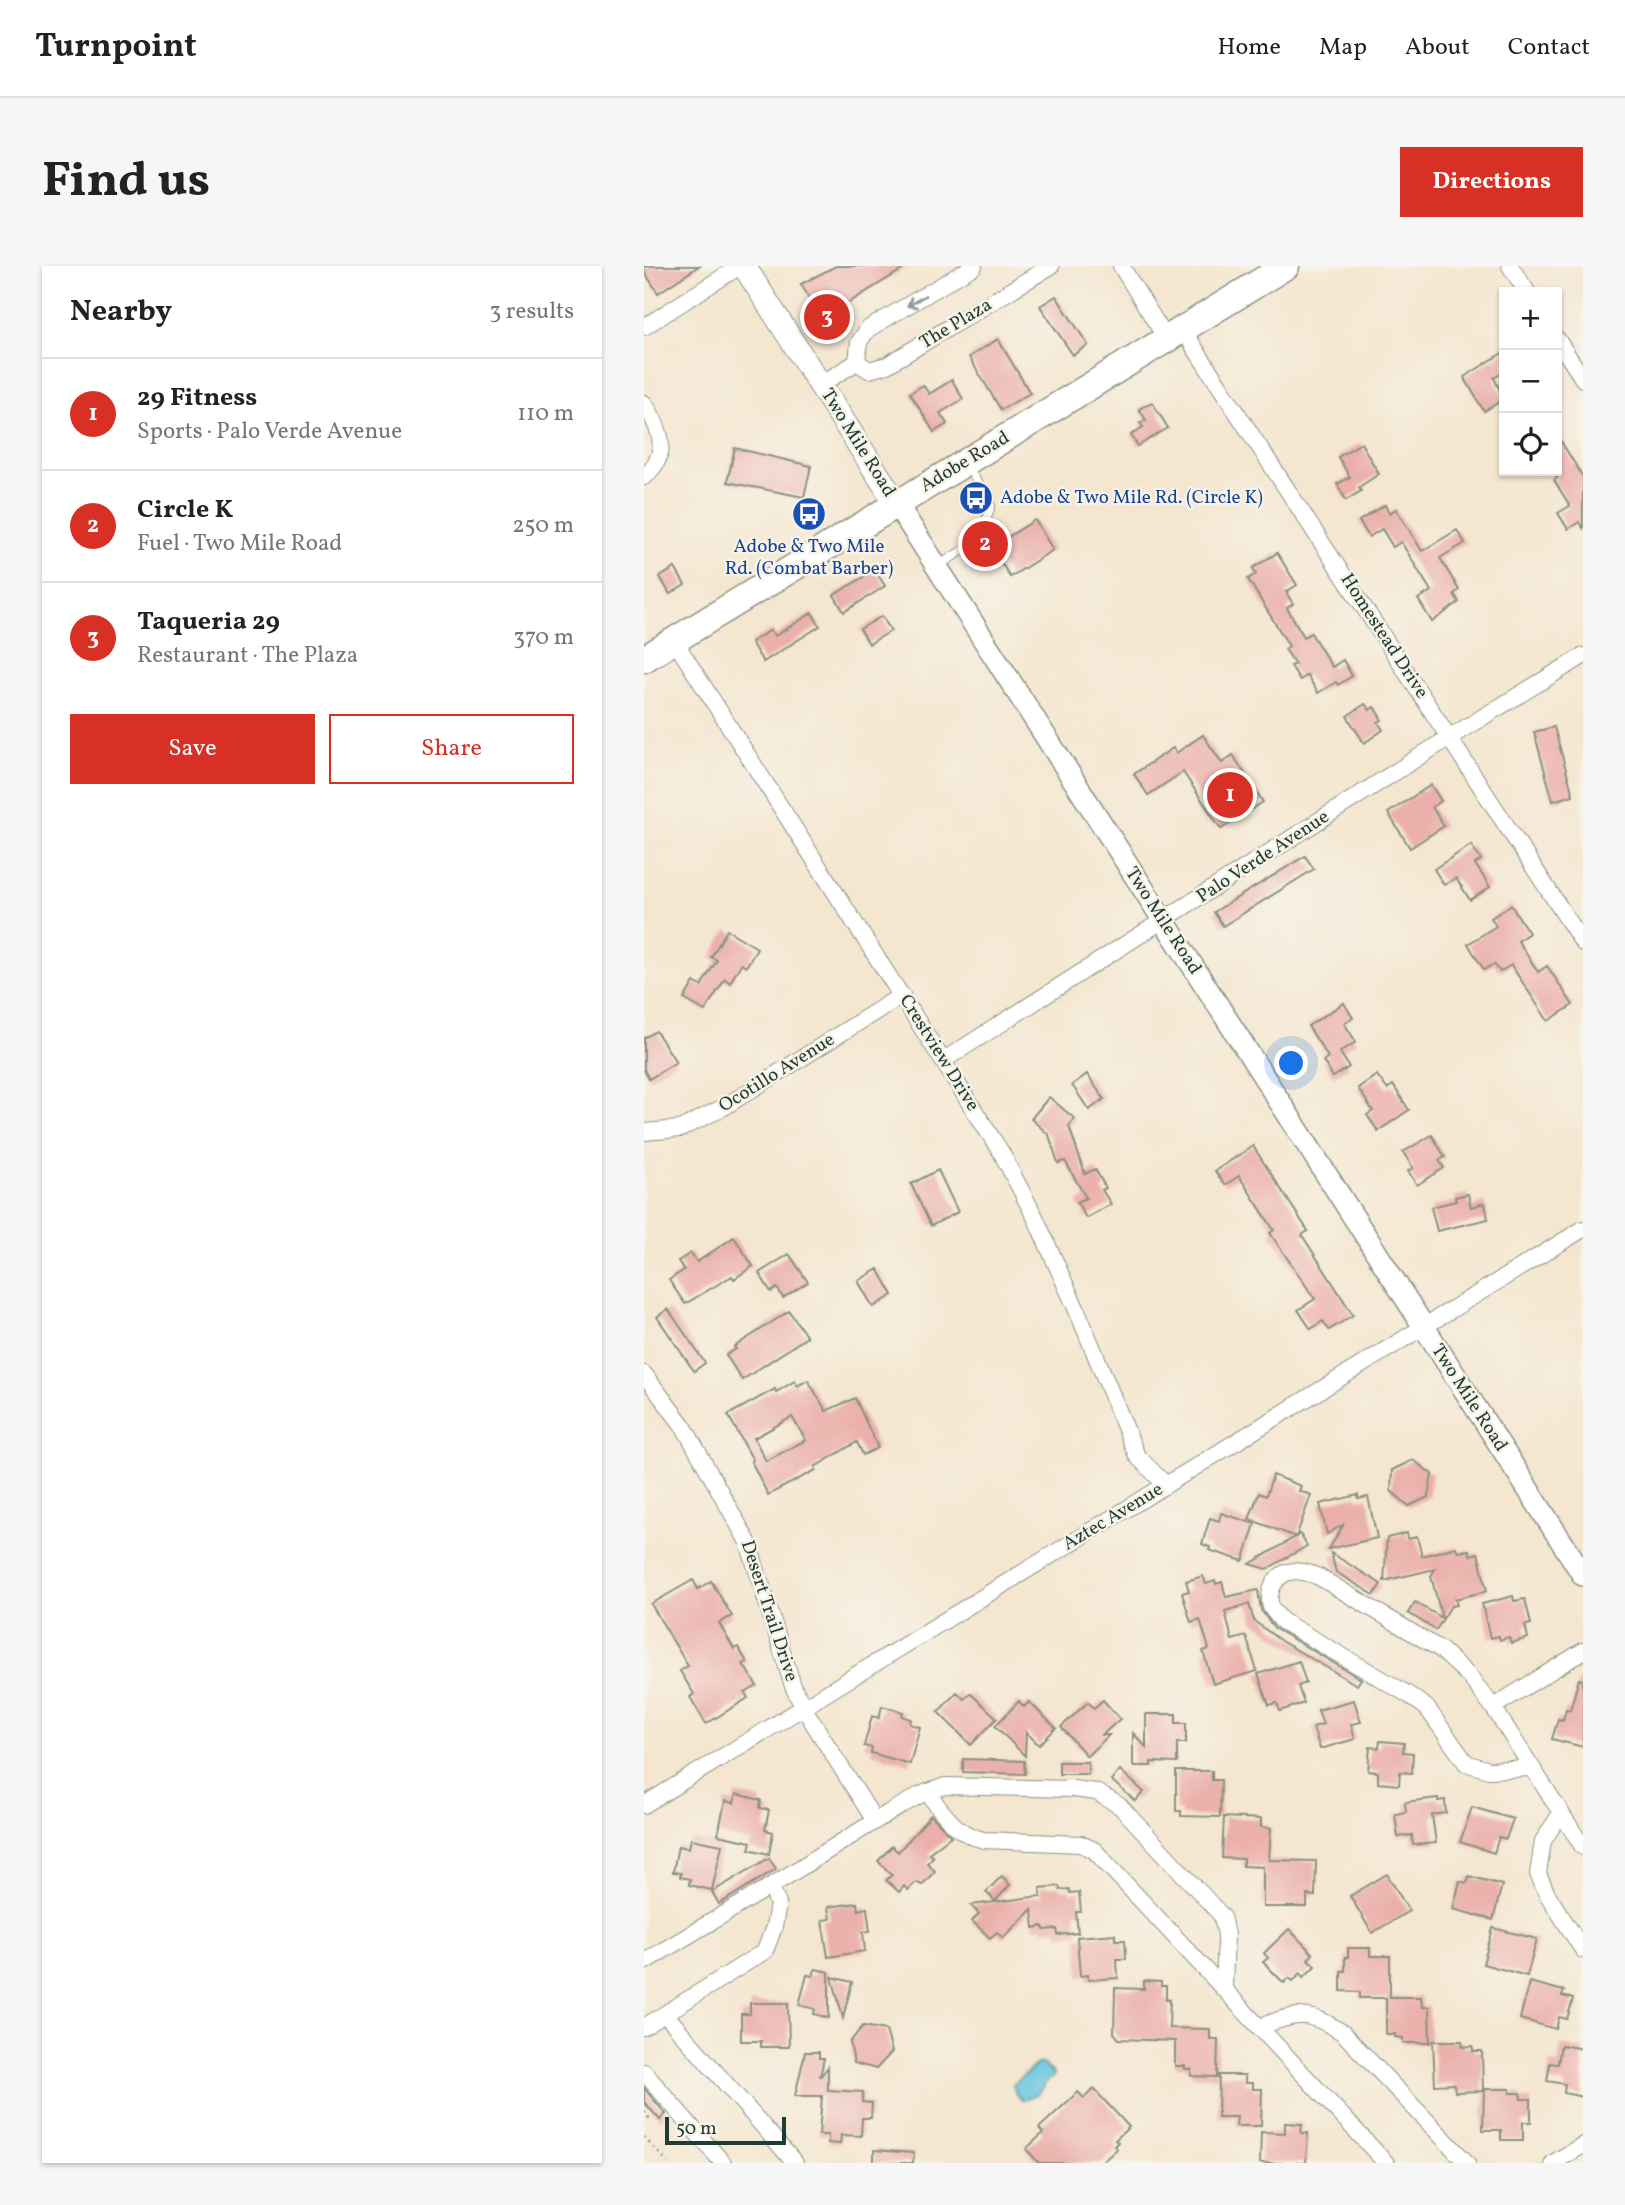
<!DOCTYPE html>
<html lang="en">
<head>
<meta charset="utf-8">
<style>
	body { margin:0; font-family:Vollkorn,serif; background:#f6f6f6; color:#222 }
	.controls { position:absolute; right:21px; top:21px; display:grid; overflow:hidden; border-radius:0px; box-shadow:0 2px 5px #0004 }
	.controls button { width:63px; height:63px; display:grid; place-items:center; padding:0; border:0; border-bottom:2px solid #e0e0e0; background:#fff; color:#222; font:35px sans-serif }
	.scale { position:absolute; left:21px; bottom:18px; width:121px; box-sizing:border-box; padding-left:7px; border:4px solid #1f3d34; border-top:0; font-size:19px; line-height:24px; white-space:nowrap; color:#1f3d34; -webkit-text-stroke:5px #f7f3e8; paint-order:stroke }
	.you { position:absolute; left:648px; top:798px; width:24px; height:24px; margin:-18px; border:5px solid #fff; border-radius:50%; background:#1a73e8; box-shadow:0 0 0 10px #1a73e833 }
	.badge { display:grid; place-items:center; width:46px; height:46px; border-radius:50%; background:#d93025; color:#fff; font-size:23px; font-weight:700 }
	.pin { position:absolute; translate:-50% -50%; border:4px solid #fff; box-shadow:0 2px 7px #0006 }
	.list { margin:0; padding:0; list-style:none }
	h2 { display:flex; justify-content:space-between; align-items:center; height:91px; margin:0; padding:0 28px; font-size:30px }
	h2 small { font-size:23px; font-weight:400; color:#767676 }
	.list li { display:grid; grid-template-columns:46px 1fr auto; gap:21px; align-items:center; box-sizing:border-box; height:112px; padding:0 28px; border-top:2px solid #e0e0e0 }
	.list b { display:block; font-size:26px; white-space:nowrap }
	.list p { margin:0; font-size:23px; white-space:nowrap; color:#767676 }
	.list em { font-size:23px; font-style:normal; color:#767676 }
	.actions { display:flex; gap:14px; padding:21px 28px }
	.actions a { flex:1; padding:16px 0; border:2px solid #d93025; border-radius:0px; text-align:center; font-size:24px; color:#d93025 }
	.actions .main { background:#d93025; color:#fff }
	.icon { flex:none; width:38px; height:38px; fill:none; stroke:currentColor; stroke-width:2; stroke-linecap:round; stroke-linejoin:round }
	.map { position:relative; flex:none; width:939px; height:1897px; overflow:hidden; border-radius:0px }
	header { display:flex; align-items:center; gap:42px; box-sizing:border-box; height:98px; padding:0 35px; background:#fff; border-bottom:2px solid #e0e0e0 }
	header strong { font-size:33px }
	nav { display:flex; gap:38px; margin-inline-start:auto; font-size:24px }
	.intro { display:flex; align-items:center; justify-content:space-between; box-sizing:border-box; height:168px; padding:0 42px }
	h1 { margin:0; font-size:49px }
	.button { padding:18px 32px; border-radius:0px; background:#d93025; color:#fff; font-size:24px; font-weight:700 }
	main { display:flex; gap:42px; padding:0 42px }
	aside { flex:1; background:#fff; border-radius:0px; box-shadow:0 2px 5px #0004 }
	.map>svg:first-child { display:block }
	.water { fill:#63c3e1; stroke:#41808a; stroke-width:2 }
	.building { fill:#ebb0ab; fill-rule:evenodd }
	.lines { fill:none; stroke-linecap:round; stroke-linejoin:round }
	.service-casing { stroke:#8a9282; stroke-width:10 }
	.minor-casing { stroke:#8a9282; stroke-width:18 }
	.tertiary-casing { stroke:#8a9282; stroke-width:24 }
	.secondary-casing { stroke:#8a9282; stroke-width:25 }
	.primary-casing { stroke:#8a9282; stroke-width:29 }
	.path { stroke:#8a9282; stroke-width:2.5; stroke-dasharray:2 5; stroke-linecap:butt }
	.service { stroke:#fff; stroke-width:8 }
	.minor { stroke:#fff; stroke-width:16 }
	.tertiary { stroke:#fff; stroke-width:21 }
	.secondary { stroke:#fff; stroke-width:23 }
	.primary { stroke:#fff; stroke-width:26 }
	.oneway { stroke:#8f9e9a }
	.labels { text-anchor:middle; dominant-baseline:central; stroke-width:5; stroke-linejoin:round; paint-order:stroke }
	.street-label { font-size:19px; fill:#1f3d34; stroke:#f7f3e8 }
	.transit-label { font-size:19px; fill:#164399; stroke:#f7f3e8; text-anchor:start }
</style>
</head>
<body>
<header>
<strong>Turnpoint</strong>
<nav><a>Home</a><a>Map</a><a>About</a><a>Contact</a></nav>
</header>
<div class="intro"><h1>Find us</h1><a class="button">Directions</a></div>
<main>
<aside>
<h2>Nearby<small>3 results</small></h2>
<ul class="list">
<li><span class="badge">1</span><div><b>29 Fitness</b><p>Sports · Palo Verde Avenue</p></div><em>110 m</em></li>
<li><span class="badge">2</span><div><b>Circle K</b><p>Fuel · Two Mile Road</p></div><em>250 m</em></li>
<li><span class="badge">3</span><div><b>Taqueria 29</b><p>Restaurant · The Plaza</p></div><em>370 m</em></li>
</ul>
<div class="actions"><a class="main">Save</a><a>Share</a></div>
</aside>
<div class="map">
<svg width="939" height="1897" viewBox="0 0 939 1897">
	<rect width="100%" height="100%" fill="#f7f3e8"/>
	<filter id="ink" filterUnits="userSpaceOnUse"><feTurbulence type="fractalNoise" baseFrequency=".0143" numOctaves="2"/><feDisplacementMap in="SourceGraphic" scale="14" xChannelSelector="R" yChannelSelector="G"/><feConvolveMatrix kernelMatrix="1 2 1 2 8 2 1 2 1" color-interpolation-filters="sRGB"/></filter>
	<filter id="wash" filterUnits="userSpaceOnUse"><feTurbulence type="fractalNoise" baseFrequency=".00686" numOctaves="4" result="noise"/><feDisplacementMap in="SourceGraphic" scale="28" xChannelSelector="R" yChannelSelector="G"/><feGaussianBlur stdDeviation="1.57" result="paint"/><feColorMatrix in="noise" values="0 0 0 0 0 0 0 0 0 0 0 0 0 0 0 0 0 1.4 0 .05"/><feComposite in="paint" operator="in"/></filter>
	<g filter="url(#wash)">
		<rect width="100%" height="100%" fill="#f4e6cf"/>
		<path class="water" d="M399 1797 410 1808 409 1811 402 1816 395 1827 379 1834 371 1827 369 1819 393 1798Z"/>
		<g id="blocks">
			<g class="building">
				<path d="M0 0H55L14 27 0 5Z"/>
				<path d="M192 0H264L178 53 157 18Z"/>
				<path d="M412 30 444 79 429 89 396 40Z"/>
				<path d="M354 73 386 127 357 144 325 91Z"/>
				<path d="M860 86V106L850 112 860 133 840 145 820 111Z"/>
				<path d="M308 114 319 133 296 147 303 158 290 166 266 127 279 119 285 128Z"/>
				<path d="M508 136 524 162 494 180 487 169 499 161 496 157 502 154 495 143Z"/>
				<path d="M913 169 939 211V262L935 256 924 263 914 247 926 240 910 214 913 212Z"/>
				<path d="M717 177 735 208 715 221 717 225 702 234 693 218 706 211 694 191Z"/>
				<path d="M91 182 167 200 160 231 83 216Z"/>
				<path d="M741 239 745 247 752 243 778 285 813 264 821 277 796 292 815 324 810 328 815 336 788 356 774 333 787 325 757 276 749 281 738 263 725 271 715 255Z"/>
				<path d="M391 254 409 284 366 311 348 281Z"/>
				<path d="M633 287 653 319 642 326 649 338 643 342 660 371 667 367 688 401 699 394 708 410 694 419 692 416 674 427 663 409 656 414 647 400 651 398 641 383 645 380 604 313 612 308 609 302Z"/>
				<path d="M31 302 41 319 26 328 16 311Z"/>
				<path d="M231 304 241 320 200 346 190 329Z"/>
				<path d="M168 347 176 360 119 396 107 376 127 364 131 370Z"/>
				<path d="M238 350 247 365 225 378 216 363Z"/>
				<path d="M721 438 726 444 730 441 738 454 734 456 739 464 720 477 703 450Z"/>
				<path d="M910 461 929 529 909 535 890 466Z"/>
				<path d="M559 469 578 497 589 489 619 536 577 563 539 506 504 529 490 508 529 482 532 487Z"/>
				<path d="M787 519 797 535 788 541 800 560 766 582 744 547Z"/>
				<path d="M827 579 837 594 831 598 846 621 826 634 812 612 800 619 790 603Z"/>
				<path d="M661 590 670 603 579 660 570 646Z"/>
				<path d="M867 639 885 667 874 675 894 706 903 700 929 739 904 755 867 699 856 706 850 698 840 704 824 678 852 660 847 652Z"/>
				<path d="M83 664 113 682 102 701 97 698 86 717 81 713 61 745 40 733 50 716 57 720 73 694 67 691Z"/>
				<path d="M700 737 709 752 700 757 712 776 696 786 705 801 689 811 679 795 684 791 664 760Z"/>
				<path d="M12 765 32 796 5 813 0 804V772Z"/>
				<path d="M443 808 460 833 445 844 428 819Z"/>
				<path d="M733 809 743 823 749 819 765 844 734 865 723 849 729 845 714 822Z"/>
				<path d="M405 831 431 853 425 860 441 908 451 903 462 922 458 924 467 938 442 952 433 936 442 932 421 895 414 897 405 869 387 853Z"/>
				<path d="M788 869 801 891 795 894 800 902 773 919 764 905 769 902 759 886Z"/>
				<path d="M609 880 664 965 658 969 709 1049 685 1064 679 1055 667 1063 654 1044 671 1033 626 967 630 964 595 910 581 919 571 905Z"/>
				<path d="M294 904 314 946 287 960 267 918Z"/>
				<path d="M824 928 827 941 841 937 844 953 793 965 787 941 812 935 811 931Z"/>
				<path d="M90 971 109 1000 90 1013 88 1010 41 1038 25 1014 40 1004 34 995 47 987 53 996Z"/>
				<path d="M145 988 164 1016 139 1032 133 1022 127 1026 115 1007Z"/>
				<path d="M234 1003 249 1029 229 1041 214 1015Z"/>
				<path d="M24 1043 61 1097 50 1105 13 1051Z"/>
				<path d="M145 1045 163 1071 98 1114 82 1089 92 1083 90 1081Z"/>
				<path d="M164 1114 182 1145 211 1132 234 1182 219 1189 213 1176 171 1201 172 1204 124 1229 107 1195 109 1194 84 1149 131 1123 132 1126 151 1115 153 1120ZM148 1151 162 1174 122 1195 110 1172Z"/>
				<path d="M769 1194 788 1208 784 1231 765 1240 747 1225 748 1204Z"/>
				<path d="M629 1209 657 1220 655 1225 667 1229 652 1271 605 1253 615 1227 622 1230Z"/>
				<path d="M714 1229V1233L724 1231 733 1272 685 1283 700 1258 683 1268 676 1238Z"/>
				<path d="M577 1247 611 1258 599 1295 565 1284 566 1281 558 1278 566 1252 575 1255Z"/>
				<path d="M763 1267 764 1273 773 1271 778 1290 812 1281 814 1286 825 1284 826 1289 834 1287 843 1325 811 1333 813 1339 807 1340 792 1364 764 1347 771 1336 798 1352 787 1310 791 1303 740 1315 743 1272Z"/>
				<path d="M656 1268 663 1280 623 1303 606 1298Z"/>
				<path d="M687 1287 737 1318 730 1329 692 1306Z"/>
				<path d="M559 1310 562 1318 571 1315 572 1318 578 1316 582 1331 614 1324 617 1344 630 1362 717 1413 713 1419 637 1375 610 1355 605 1338 581 1345 588 1374 602 1370 613 1405 569 1418 559 1385 565 1383 556 1353 547 1356 538 1327 545 1325 542 1315Z"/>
				<path d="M49 1314 54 1323 67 1315 88 1350 75 1357 90 1383 94 1381 103 1396 99 1398 113 1420 101 1427 104 1432 62 1458 46 1431 50 1428 36 1405 44 1400 7 1338Z"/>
				<path d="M869 1330 870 1335 881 1333 887 1358 881 1359 884 1372 867 1377 865 1371 856 1374 855 1370 846 1372 838 1338Z"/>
				<path d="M655 1395 662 1417 654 1420 660 1437 636 1445 633 1437 625 1439 614 1408Z"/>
				<path d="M935 1413 939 1414V1481L908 1473 914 1453 919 1454 922 1443 926 1444Z"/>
				<path d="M313 1426 320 1433 326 1427 353 1452 327 1479 294 1446Z"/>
				<path d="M459 1434 476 1453 458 1469H465L443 1490 417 1461 444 1436 450 1442Z"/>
				<path d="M710 1434 717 1456 707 1458 711 1473 676 1483 669 1461 679 1458 674 1444Z"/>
				<path d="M375 1435 380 1441 385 1436 412 1462 395 1479 382 1466 381 1490 351 1460Z"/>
				<path d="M238 1440 259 1446 258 1450 267 1453 266 1458 276 1461 266 1498 227 1487 228 1482 220 1480 228 1450 235 1452Z"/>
				<path d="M502 1448H532V1457H542V1477H533V1497L507 1496V1500H489V1467L502 1481Z"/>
				<path d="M736 1475 760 1477 759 1486 769 1487 768 1507 756 1506 755 1519 734 1517V1506L724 1505 726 1481 735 1482Z"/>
				<path d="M319 1493 380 1495 381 1508 319 1506Z"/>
				<rect x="415" y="1496" width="29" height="12"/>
				<path d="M476 1504 500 1526 491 1535 467 1514Z"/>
				<path d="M532 1505H568V1514H577L576 1551 537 1550V1545H532Z"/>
				<path d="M92 1528 117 1534 116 1542 125 1544 121 1564 129 1566 125 1588 105 1583 107 1576 74 1569 81 1535 90 1537Z"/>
				<path d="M794 1532V1535L801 1534 802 1547 788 1549 792 1577 769 1579 768 1569 754 1571 751 1548 762 1546 761 1536Z"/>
				<path d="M828 1541 869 1553 862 1573 855 1571 850 1587 816 1576Z"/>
				<path d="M287 1549 307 1570 285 1587 289 1591 283 1597 291 1605 278 1619 272 1616 264 1624 260 1620 255 1626 242 1614 248 1609 234 1595 248 1580 254 1586Z"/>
				<path d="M580 1551 617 1553V1561L627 1562 625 1594 672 1595 671 1630 663 1629V1641H619V1601L599 1600V1593L578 1592Z"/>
				<path d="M47 1573 78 1579 68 1624 45 1619 46 1613 36 1611 37 1607 29 1606 34 1580 45 1582Z"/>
				<path d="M125 1592 132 1603 75 1638 68 1626Z"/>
				<path d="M743 1608 765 1645 728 1667 706 1630Z"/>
				<path d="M358 1610 366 1619 351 1635 342 1626Z"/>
				<path d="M825 1610 858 1619 849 1654 809 1643 816 1615 823 1617Z"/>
				<path d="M415 1620 416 1624 425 1623 426 1627 435 1626 437 1646H432L434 1667 414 1669 413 1663 400 1664 399 1660 390 1662 388 1643 359 1672 353 1666 346 1672 328 1655 335 1648 327 1639 397 1630 396 1622Z"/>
				<path d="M213 1637 214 1644 223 1642 226 1665 219 1666 221 1685 184 1691 178 1654 186 1653 184 1641Z"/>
				<path d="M849 1662 893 1673 883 1710 839 1698Z"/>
				<path d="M645 1663 669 1688 664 1693 671 1700 660 1711 657 1707 649 1715 645 1712 640 1717 619 1696 624 1692 620 1687Z"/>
				<path d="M471 1668V1674H481L482 1693H473L474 1712 444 1714V1709L436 1710 433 1671Z"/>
				<path d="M704 1682H726V1690H746V1731H777L778 1741H785L786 1777H759V1772L751 1771V1768H742V1732H716V1726L697 1725V1705H701V1691H704Z"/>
				<path d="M171 1703 185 1706V1752L170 1748 171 1743 155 1739 163 1709 169 1710Z"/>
				<path d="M188 1711 208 1716 199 1752Z"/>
				<path d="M500 1715 517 1716V1720H522V1733H526L525 1762 566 1763V1773H574L573 1811 547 1810V1803H541V1800H531V1775L475 1773 470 1767 471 1722 500 1723Z"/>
				<path d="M885 1716 920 1725 918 1730 929 1733 923 1753 915 1751 912 1763 876 1753Z"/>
				<path d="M106 1737H144L145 1781H117V1775H97V1748H106Z"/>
				<path d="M219 1760 242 1764 248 1786 232 1803 210 1797 206 1776Z"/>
				<path d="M789 1775H818L819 1781 829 1780V1785H838L839 1825 811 1826 810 1818 791 1819Z"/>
				<path d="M917 1779 939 1783V1831L920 1827 921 1818 903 1815 906 1797 914 1798Z"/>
				<path d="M161 1786H175V1792H180L176 1811 184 1801V1824L219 1826 218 1836 228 1837 227 1852H218L217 1870 197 1869 196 1878 184 1877V1869H175L178 1830H151Z"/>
				<path d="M575 1809H601V1817H609V1823H618L617 1860H592L593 1851H574Z"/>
				<path d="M0 1822 22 1848 16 1854 0 1836Z"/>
				<path d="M450 1823 485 1861 471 1874 474 1876 470 1880 473 1883 457 1897H395L382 1883 399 1867 395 1862 434 1826 440 1832Z"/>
				<path d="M840 1823H866V1827H876L877 1833H887V1856H879V1874H857V1864H839Z"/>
				<path d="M641 1857 658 1858 657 1867H664L662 1897H616L617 1866 641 1867Z"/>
				<path d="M230 1884 270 1887 269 1897H230Z"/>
			</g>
		</g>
	</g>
	<g filter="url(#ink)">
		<use href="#blocks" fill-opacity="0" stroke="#8a9282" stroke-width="2"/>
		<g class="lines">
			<g class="service-casing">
				<path id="service" d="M294 300 335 274 347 240 324 201"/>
			</g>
			<g class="minor-casing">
				<g id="minor">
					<path d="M477 0 523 74"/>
					<path d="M866 0 883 26"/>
					<path d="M0 61 96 0"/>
					<path d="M539 64 939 677"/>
					<path d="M913 73 939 113"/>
					<path d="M213 96 225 104 243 99 407 0"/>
					<path d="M213 96 215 76 224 63 330 0"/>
					<path d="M177 118 213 96"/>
					<path d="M0 137C17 163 27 188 0 211"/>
					<path d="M30 374 357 886 391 951 435 1049 493 1190 522 1219"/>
					<path d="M300 794 806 471 939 390"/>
					<path d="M0 866 36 863 80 841 258 729"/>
					<path d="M0 1108 40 1161 104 1276 149 1420 159 1441 231 1555"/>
					<path d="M849 1441 939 1385"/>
					<path d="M888 1502 845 1504 822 1497 783 1442 765 1429 638 1355C634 1350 629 1345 627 1341 625 1336 626 1329 627 1324 636 1300 656 1303 675 1311L796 1383 825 1410 849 1441 939 1581"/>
					<path d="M283 1526C300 1548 311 1568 340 1574L437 1578 450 1584 742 1897"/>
					<path d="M0 1539 939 963"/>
					<path d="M917 1547 899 1575 894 1608 903 1628 939 1684"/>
					<path d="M0 1696 127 1620"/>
					<path d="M21 1748 151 1897"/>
					<path d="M0 1761 121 1685 130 1661 134 1638 127 1620 244 1547 276 1529 301 1520 429 1523 452 1526 476 1540 578 1650 582 1669 580 1722"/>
					<path d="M615 1761C653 1747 664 1744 699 1767L823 1897"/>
					<path d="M0 1806 79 1897"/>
					<path d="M909 1897 939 1879"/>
				</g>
			</g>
			<g class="tertiary-casing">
				<path id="tertiary" d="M252 237 939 1309"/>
			</g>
			<g class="secondary-casing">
				<path id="secondary" d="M100 0 252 237"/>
			</g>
			<g class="primary-casing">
				<path id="primary" d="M0 393 642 0"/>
			</g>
			<g class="path">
				<path d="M0 1846 5 1851 0 1856"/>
				<path d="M0 1871 24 1897"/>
			</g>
			<use href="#service" class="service"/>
			<use href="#minor" class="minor"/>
			<use href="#tertiary" class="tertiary"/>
			<use href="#secondary" class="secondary"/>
			<use href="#primary" class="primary"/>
		</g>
		<defs><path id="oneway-shaft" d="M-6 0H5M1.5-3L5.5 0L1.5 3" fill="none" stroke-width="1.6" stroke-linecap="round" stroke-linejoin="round" transform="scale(1.75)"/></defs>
		<use class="oneway" href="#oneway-shaft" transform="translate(272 35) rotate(149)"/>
	</g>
	<defs>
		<g id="bus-disc" transform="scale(1.75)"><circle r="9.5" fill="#1a4fb4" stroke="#f7f3e8"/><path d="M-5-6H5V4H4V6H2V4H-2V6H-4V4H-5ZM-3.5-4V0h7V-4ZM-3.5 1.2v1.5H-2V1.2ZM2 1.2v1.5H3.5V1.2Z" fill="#fff"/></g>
	</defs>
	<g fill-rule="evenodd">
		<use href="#bus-disc" x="332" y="232"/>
		<use href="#bus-disc" x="165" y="248"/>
	</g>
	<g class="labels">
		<g class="street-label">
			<text transform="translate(312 58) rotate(-31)">The Plaza</text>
			<text transform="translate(214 177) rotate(58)">Two Mile Road</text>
			<text transform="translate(321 196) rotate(-31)">Adobe Road</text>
			<text transform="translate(740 370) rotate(57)">Homestead Drive</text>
			<text transform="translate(619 591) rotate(-33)">Palo Verde Avenue</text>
			<text transform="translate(519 655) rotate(57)">Two Mile Road</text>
			<text transform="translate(295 787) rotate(58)">Crestview Drive</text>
			<text transform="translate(133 807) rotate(-32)">Ocotillo Avenue</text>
			<text transform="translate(825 1132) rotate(57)">Two Mile Road</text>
			<text transform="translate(469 1251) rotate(-31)">Aztec Avenue</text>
			<text transform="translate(125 1345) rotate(72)">Desert Trail Drive</text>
		</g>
		<g class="transit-label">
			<text x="356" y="232">Adobe &amp; Two Mile Rd. (Circle K)</text>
			<text x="165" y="281" text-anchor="middle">Adobe &amp; Two Mile<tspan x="165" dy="22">Rd. (Combat Barber)</tspan></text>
		</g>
	</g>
</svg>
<div class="controls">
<button>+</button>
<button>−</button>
<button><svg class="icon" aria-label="locate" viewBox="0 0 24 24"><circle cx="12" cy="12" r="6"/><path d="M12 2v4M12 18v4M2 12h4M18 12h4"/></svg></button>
</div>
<div class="scale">50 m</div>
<div class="you"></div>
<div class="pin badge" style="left:586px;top:529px">1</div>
<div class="pin badge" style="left:341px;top:278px">2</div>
<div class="pin badge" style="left:183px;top:51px">3</div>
</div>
</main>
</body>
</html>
